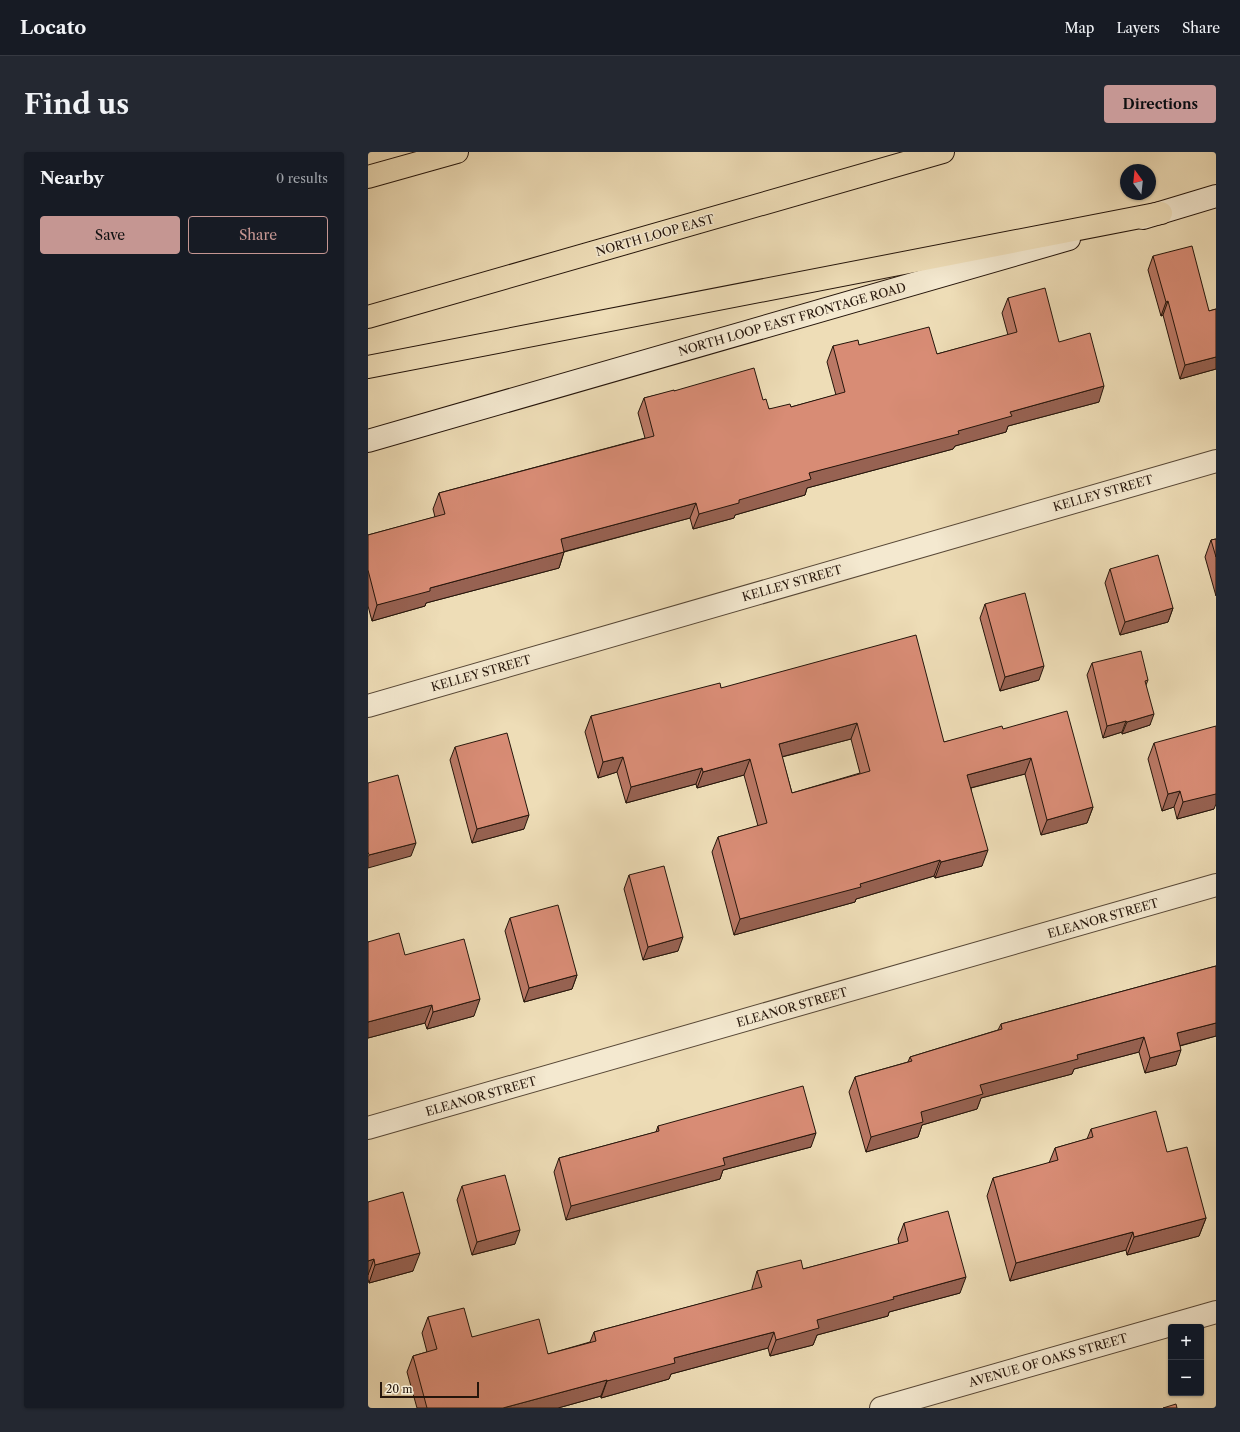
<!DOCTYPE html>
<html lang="en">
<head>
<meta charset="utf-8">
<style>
	body { margin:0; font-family:"Libre Caslon Text",serif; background:#242831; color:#f1f3f6 }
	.controls { position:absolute; right:12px; bottom:12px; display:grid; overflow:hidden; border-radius:4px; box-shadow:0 1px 3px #0004 }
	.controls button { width:36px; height:36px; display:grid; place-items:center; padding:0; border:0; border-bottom:1px solid #363941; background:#171b24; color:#f1f3f6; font:20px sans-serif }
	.compass { position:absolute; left:752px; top:12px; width:36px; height:36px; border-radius:50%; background:#171b24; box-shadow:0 1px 3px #0004; rotate:345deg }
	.scale { position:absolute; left:12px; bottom:10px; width:99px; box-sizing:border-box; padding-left:4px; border:2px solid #25150b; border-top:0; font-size:11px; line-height:14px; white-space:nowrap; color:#25150b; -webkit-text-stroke:3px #f4e9d0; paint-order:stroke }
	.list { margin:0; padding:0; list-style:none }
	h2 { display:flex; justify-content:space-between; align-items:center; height:52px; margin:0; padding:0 16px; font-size:17px }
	h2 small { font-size:13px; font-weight:400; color:#9ea1a6 }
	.actions { display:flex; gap:8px; padding:12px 16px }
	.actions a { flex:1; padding:9px 0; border:1px solid #c59692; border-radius:4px; text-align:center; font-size:14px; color:#c59692 }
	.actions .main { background:#c59692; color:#111 }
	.map { position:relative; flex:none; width:848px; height:1256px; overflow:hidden; border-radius:4px }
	header { display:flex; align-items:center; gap:24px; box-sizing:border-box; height:56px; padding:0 20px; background:#171b24; border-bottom:1px solid #363941 }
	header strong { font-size:19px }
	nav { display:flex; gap:22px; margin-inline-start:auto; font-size:14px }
	.intro { display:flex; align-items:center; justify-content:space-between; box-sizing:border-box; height:96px; padding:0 24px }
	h1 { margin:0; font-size:28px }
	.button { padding:10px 18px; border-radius:4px; background:#c59692; color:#111; font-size:14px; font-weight:700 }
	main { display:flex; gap:24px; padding:0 24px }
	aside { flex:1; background:#171b24; border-radius:4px; box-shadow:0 1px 3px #0004 }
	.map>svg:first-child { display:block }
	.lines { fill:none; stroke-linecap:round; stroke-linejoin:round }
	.minor-casing { stroke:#574736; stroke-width:24 }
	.secondary-casing { stroke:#25150b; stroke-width:24 }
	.motorway-casing { stroke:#25150b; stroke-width:24 }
	.minor { stroke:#f4e9d0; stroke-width:22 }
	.secondary { stroke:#f4e9d0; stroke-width:22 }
	.motorway { stroke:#eeddb7; stroke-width:22 }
	.wall { fill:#ba7865; stroke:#25150b; fill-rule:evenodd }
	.shaded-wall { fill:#976252; stroke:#25150b }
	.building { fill:#d88c75; stroke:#25150b; fill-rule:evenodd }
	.labels { text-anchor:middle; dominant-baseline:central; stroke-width:3; stroke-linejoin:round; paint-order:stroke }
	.street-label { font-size:12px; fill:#25150b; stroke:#f4e9d0 }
</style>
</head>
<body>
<header>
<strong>Locato</strong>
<nav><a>Map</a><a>Layers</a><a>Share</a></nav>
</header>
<div class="intro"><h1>Find us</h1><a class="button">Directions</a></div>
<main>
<aside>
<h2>Nearby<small>0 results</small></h2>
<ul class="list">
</ul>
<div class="actions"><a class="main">Save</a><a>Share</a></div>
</aside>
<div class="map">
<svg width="848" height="1256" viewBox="0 0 848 1256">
	<rect width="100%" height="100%" fill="#eeddb7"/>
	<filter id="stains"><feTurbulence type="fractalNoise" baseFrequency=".005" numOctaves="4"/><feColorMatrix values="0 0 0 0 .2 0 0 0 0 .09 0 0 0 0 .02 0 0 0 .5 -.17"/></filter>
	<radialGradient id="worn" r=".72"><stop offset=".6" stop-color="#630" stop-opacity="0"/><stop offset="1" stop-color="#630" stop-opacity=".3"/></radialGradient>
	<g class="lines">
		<g class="minor-casing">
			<g id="minor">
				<path d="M0 554 848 309"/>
				<path d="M0 976 848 733"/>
				<path d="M513 1256 848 1160"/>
			</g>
		</g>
		<g class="secondary-casing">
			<g id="secondary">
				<path d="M775 66 848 44"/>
				<path d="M0 289 701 87"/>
			</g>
		</g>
		<g class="motorway-casing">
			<g id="motorway">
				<path d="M0 25 89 0"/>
				<path d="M0 165 575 0"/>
				<path d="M0 215 793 61"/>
			</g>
		</g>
		<use href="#minor" class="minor"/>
		<use href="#secondary" class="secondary"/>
		<use href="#motorway" class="motorway"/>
	</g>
	<g class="wall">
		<path d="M785 104 841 159 848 157V217L812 227 795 163 793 164 780 118Z"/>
		<path d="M640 146 691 190 731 250 640 274 638 280 587 294 585 297 439 336 437 343 367 363 366 366 325 377 322 366 196 400 191 416 58 451 57 454 4 469 0 454V383L67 365 65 357 71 341 277 286 270 261 276 246 306 239 395 248 401 257 423 255 468 243 459 210 465 194 491 193 569 202 640 183 634 161Z"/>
		<path d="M848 387V444L837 405 843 388Z"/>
		<path d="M742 417 805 456 800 470 752 483 737 431Z"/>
		<path d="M617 452 671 528 632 539 612 466Z"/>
		<path d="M724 511 780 528 778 533 782 573 754 582V580L735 586 719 523Z"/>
		<path d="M353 536 576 590 635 577 725 655 719 671 673 683 657 622 603 636 614 714 567 726 566 724 488 747 487 750 366 783 344 700 350 685 390 674 376 623 329 636 328 632 258 651 249 620 230 626 217 580 223 564ZM483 587 492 621 424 641 414 605Z"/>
		<path d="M786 591 846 657 809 667 806 655 794 659 780 607Z"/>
		<path d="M87 595 156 677 104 691 82 608Z"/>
		<path d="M261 723 310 799 275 808 256 737Z"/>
		<path d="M142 766 209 823 204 837 156 850 137 779Z"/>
		<path d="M0 790 37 803 106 864 59 877 57 871 0 886Z"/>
		<path d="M848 814V884L812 894 808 913 777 921 771 900 706 917 704 922 613 946 609 957 554 973 550 985 498 1000 481 940 487 925 540 910 542 905 630 878 633 872Z"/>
		<path d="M290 974 443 995 355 1018 352 1027 198 1068 186 1020 191 1006 288 980Z"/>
		<path d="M723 977 799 1000 838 1066 831 1084 759 1103 758 1098 642 1129 619 1044 625 1026 681 1011 687 996 719 987Z"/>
		<path d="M94 1034 147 1092 104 1103 89 1048Z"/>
		<path d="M0 1050 45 1119 1 1131 0 1127Z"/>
		<path d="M536 1071 592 1141 521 1160 520 1164 449 1183 445 1193 402 1204 400 1196 303 1222 301 1227 233 1246V1244L190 1256H49L39 1220 45 1204 59 1200 54 1181 60 1165 104 1185 180 1202 222 1190 226 1180 384 1138V1136L389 1119 435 1117 531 1092 530 1087Z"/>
	</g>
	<g class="shaded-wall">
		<path d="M800 149 795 163 793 164 798 150Z"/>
		<path d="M848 205V217L812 227 817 213Z"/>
		<path d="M736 234 731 250 640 274 638 280 587 294 585 297 439 336 437 343 367 363 366 366 325 377 331 362 441 321 590 279 642 260Z"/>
		<path d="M328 351 322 366 187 402 193 387Z"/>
		<path d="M196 400 191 416 58 451 57 454 4 469 9 453 62 436Z"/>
		<path d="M805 456 800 470 752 483 757 470Z"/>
		<path d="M676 514 671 528 632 539 637 525Z"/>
		<path d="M786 562 782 573 754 582 759 570Z"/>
		<path d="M758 569 754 580 735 586 739 574Z"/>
		<path d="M489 571 483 587 405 607 411 592Z"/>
		<path d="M255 605 249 620 230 626 235 610Z"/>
		<path d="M663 606 657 622 594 638 599 623Z"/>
		<path d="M382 607 376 623 329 636 335 620Z"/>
		<path d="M334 616 328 632 258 651 263 635Z"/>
		<path d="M848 629V652L846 657 809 667 815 650Z"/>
		<path d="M812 639 806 655 794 659 800 642Z"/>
		<path d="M725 655 719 671 673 683 679 668Z"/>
		<path d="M161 663 156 677 104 691 109 677Z"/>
		<path d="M48 691 43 704 0 716V705L1 703Z"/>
		<path d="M620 698 614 714 567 726 573 710Z"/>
		<path d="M572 708 566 724 488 747 487 750 366 783 372 767Z"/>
		<path d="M315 785 310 799 275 808 280 795Z"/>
		<path d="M209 823 204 837 156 850 161 836Z"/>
		<path d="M112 847 106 864 59 877 65 860Z"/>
		<path d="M64 853 57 871 0 886V870Z"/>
		<path d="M848 871V884L803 896 809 881Z"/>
		<path d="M776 885 771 900 706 917 704 922 613 946 609 957 554 973 550 985 498 1000 503 985 553 960 612 933 709 903Z"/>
		<path d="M813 898 808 913 777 921 782 906Z"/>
		<path d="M448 981 443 995 355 1018 352 1027 198 1068 203 1054 355 1006Z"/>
		<path d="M838 1066 831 1084 759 1103 766 1085Z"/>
		<path d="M152 1078 147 1092 104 1103 109 1090Z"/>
		<path d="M765 1080 758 1098 642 1129 648 1111Z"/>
		<path d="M52 1101 45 1119 1 1131 7 1113Z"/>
		<path d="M6 1107 0 1123V1109Z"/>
		<path d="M598 1125 592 1141 521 1160 520 1164 449 1183 445 1193 402 1204 408 1188 449 1168 525 1145Z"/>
		<path d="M406 1180 400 1196 303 1222 301 1227 233 1246 239 1229 306 1206Z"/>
		<path d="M239 1228 233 1244 190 1256H135Z"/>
	</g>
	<g class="building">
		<path d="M824 94 841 159 848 157V205L817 213 800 149 798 150 785 104Z"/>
		<path d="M677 136 691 190 722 181 736 234 642 260 644 264 590 279 591 282 441 321 443 327 371 348V351L331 362 328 351 193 387 196 400 62 436V439L9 453 0 418V383L77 362 71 341 286 284 276 246 306 238V239L386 216 395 248 398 247 401 257 422 252 423 255 477 240 465 194 490 188 491 193 561 175 569 202 649 180 640 146Z"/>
		<path d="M848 387V405L843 388Z"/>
		<path d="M790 403 805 456 757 470 742 417Z"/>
		<path d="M657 441 676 514 637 525 617 452Z"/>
		<path d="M548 483 576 590 634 574 635 577 699 559 725 655 679 668 663 606 599 623 620 698 573 710 572 708 492 732 493 735 372 767 350 685 399 671 382 607 335 620 334 616 263 635 255 605 235 610 223 564 352 531 353 536ZM489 571 502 619 424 641 411 592Z"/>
		<path d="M773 499 780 528 777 529 786 562 759 570 758 569 739 574 724 511Z"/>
		<path d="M848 574V642L815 650 812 639 800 642 786 591Z"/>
		<path d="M139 581 161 663 109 677 87 595Z"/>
		<path d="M30 623 48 691 1 703 0 700V631Z"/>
		<path d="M296 714 315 785 280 795 261 723Z"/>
		<path d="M190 753 209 823 161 836 142 766Z"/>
		<path d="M31 781 37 803 96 787 112 847 65 860 64 853 0 870V790Z"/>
		<path d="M848 814V871L809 881 813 898 782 906 776 885 709 903 710 907 612 933 615 942 553 960 555 970 503 985 487 925 544 909 542 905 634 877 633 872Z"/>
		<path d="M435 934 448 981 355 1006 357 1013 203 1054 191 1006 291 979 290 974Z"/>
		<path d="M788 959 799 1000 819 995 838 1066 766 1085 765 1080 648 1111 625 1026 690 1008 687 996 725 985 723 977Z"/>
		<path d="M137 1023 152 1078 109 1090 94 1034Z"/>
		<path d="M35 1040 52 1101 7 1113 6 1107 0 1109V1050Z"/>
		<path d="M580 1059 598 1125 525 1145 526 1147 449 1168 451 1176 408 1188 406 1180 306 1206 307 1211 239 1229V1228L135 1256H59L45 1204 69 1197 60 1165 96 1156 104 1185 171 1167 180 1202 228 1189 226 1180 394 1135 389 1119 433 1108 435 1117 540 1089 536 1071Z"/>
		<path d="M808 1252 809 1256H795Z"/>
	</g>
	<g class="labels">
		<g class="street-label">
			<text transform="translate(287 83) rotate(-16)">NORTH LOOP EAST</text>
			<text transform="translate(424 167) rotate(-16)">NORTH LOOP EAST FRONTAGE ROAD</text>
			<text transform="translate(735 341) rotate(-16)">KELLEY STREET</text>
			<text transform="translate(424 431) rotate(-16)">KELLEY STREET</text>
			<text transform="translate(113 521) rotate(-16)">KELLEY STREET</text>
			<text transform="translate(735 766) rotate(-16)">ELEANOR STREET</text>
			<text transform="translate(424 855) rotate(-16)">ELEANOR STREET</text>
			<text transform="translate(113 944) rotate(-16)">ELEANOR STREET</text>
			<text transform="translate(680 1208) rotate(-16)">AVENUE OF OAKS STREET</text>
		</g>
	</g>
	<rect width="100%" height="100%" filter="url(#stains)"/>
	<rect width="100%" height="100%" fill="url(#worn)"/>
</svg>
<div class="controls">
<button>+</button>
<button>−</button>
</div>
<svg class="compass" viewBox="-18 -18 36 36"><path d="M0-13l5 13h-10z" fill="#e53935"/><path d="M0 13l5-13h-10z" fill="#9ea1a6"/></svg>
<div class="scale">20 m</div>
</div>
</main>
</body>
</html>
